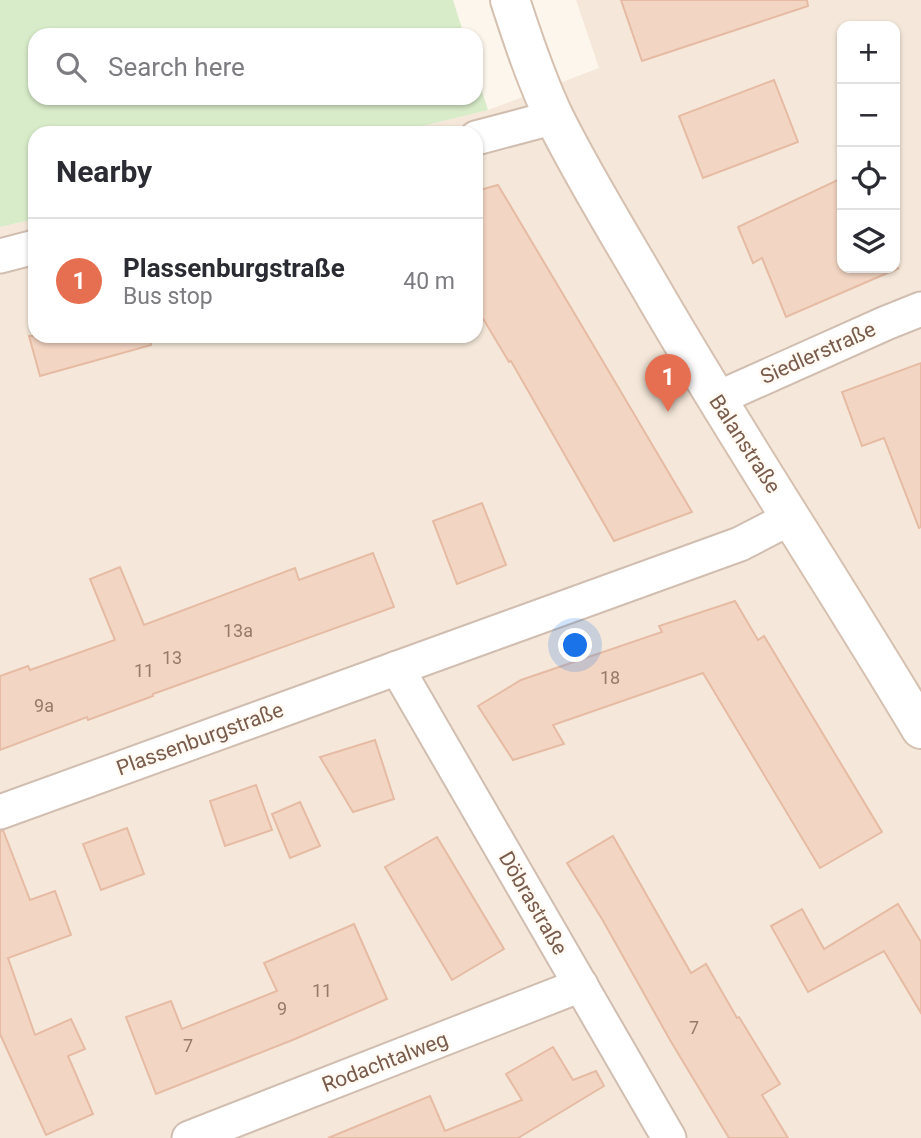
<!DOCTYPE html>
<html lang="en">
<head>
<meta charset="utf-8">
<style>
	body { margin:0; font-family:Roboto,sans-serif; background:#f2f2f3; color:#2b2b33 }
	.controls { position:absolute; right:21px; top:21px; display:grid; overflow:hidden; border-radius:14px; box-shadow:0 2px 5px #0004 }
	.controls button { width:63px; height:63px; display:grid; place-items:center; padding:0; border:0; border-bottom:2px solid #e1e1e2; background:#fff; color:#2b2b33; font:35px sans-serif }
	.you { position:absolute; left:576px; top:646px; width:24px; height:24px; margin:-18px; border:5px solid #fff; border-radius:50%; background:#1a73e8; box-shadow:0 0 0 10px #1a73e833 }
	.badge { display:grid; place-items:center; width:46px; height:46px; border-radius:50%; background:#e76f51; color:#fff; font-size:23px; font-weight:700 }
	.pin { position:absolute; translate:-50% -58px; filter:drop-shadow(0 2px 4px #0008) }
	.pin::after { content:''; position:absolute; top:37px; width:24px; height:21px; background:inherit; clip-path:polygon(0 0,100% 0,50% 100%) }
	.list { margin:0; padding:0; list-style:none }
	h2 { display:flex; justify-content:space-between; align-items:center; height:91px; margin:0; padding:0 28px; font-size:30px }
	h2 small { font-size:23px; font-weight:400; color:#7c7c81 }
	.list li { display:grid; grid-template-columns:46px 1fr auto; gap:21px; align-items:center; box-sizing:border-box; height:126px; padding:0 28px; border-top:2px solid #e1e1e2 }
	.list b { display:block; font-size:26px; white-space:nowrap }
	.list p { margin:0; font-size:23px; white-space:nowrap; color:#7c7c81 }
	.list em { font-size:23px; font-style:normal; color:#7c7c81 }
	.icon { flex:none; width:38px; height:38px; fill:none; stroke:currentColor; stroke-width:2; stroke-linecap:round; stroke-linejoin:round }
	.map { position:relative; flex:none; width:921px; height:1138px; overflow:hidden }
	.search { position:absolute; background:#fff; box-shadow:0 2px 5px #0004; left:28px; top:28px; width:455px; height:77px; display:flex; align-items:center; gap:18px; box-sizing:border-box; padding:0 24px; border-radius:21px; color:#7c7c81; font-size:26px }
	.panel { position:absolute; background:#fff; box-shadow:0 2px 5px #0004; left:28px; top:126px; width:455px; height:217px; border-radius:21px }
	.map>svg:first-child { display:block }
	.residential { fill:#f5e8da; fill-rule:evenodd }
	.green { fill:#d8ecc9 }
	.building { fill:#f3d5c3; stroke:#e6bba3; stroke-width:2 }
	.lines { fill:none; stroke-linecap:round; stroke-linejoin:round }
	.street-casing { stroke:#d1beb0; stroke-width:37 }
	.secondary-casing { stroke:#d6c0b0; stroke-width:42 }
	.street { stroke:#fff; stroke-width:33 }
	.secondary { stroke:#fff; stroke-width:38 }
	.labels { text-anchor:middle; dominant-baseline:central; stroke-width:5; stroke-linejoin:round; paint-order:stroke }
	.number-label { font-size:18px; fill:#987a6a }
	.street-label { font-size:21px; fill:#7a5c4d; stroke:#fffaf3 }
</style>
</head>
<body>
<div class="map">
<svg width="921" height="1138" viewBox="0 0 921 1138">
	<rect width="100%" height="100%" fill="#fdf6ec"/>
	<path class="residential" d="M576 0H921V1138H0V227L35 219V336H476V133H394L488 110 599 68ZM842 26H895V268H842Z"/>
	<path class="green" d="M0 0H453L464 35H35V98H476V73L488 110 394 133H35V219L0 227Z"/>
	<g class="building">
		<path d="M621 0H807L808 6 642 61Z"/>
		<path d="M774 80 798 142 703 178 679 116Z"/>
		<path d="M842 178V268H899L786 317 762 258 753 263 738 227Z"/>
		<path d="M498 185 595 348 692 512 614 541 511 361 509 362 476 307V191Z"/>
		<path d="M29 336H150L151 345 40 376Z"/>
		<path d="M921 363V527L919 528 884 438 862 446 842 392Z"/>
		<path d="M482 503 506 565 457 584 433 521Z"/>
		<path d="M373 553 394 607 153 694V696L88 720 87 717 0 750V676L28 666 30 670 115 640 90 579 120 567 144 625 295 568 299 580Z"/>
		<path d="M735 601 758 640 764 636 882 832 820 868 703 673 553 725 564 744 513 760 478 706 521 680 662 632 659 626Z"/>
		<path d="M375 740 394 799 353 812 320 757Z"/>
		<path d="M256 785 272 830 225 846 210 801Z"/>
		<path d="M300 802 320 846 290 858 272 814Z"/>
		<path d="M127 828 144 874 101 890 83 844Z"/>
		<path d="M3 830 30 900 55 891 71 935 8 958 35 1035 71 1019 85 1049 68 1056 93 1114 46 1135 0 1034V831Z"/>
		<path d="M613 836 691 973 706 964 737 1018 739 1017 780 1084 762 1095 788 1138H729L670 1040 602 919 567 863Z"/>
		<path d="M437 837 504 949 452 980 385 867Z"/>
		<path d="M898 904 921 942V1013L884 951 808 992 771 926 802 909 824 949Z"/>
		<path d="M354 924 387 999 295 1039 156 1094 126 1017 171 1001 182 1029 277 991 264 963Z"/>
		<path d="M553 1047 573 1080 596 1071 604 1086 518 1138H328L430 1096 445 1131 522 1100 506 1074Z"/>
	</g>
	<g class="lines">
		<g class="street-casing">
			<g id="street">
				<path d="M476 138 555 117"/>
				<path d="M0 256 35 247"/>
				<path d="M716 399 886 323 921 309"/>
				<path d="M397 668 669 1138"/>
				<path d="M0 812 740 544 792 517"/>
				<path d="M189 1138 581 985"/>
			</g>
		</g>
		<g class="secondary-casing">
			<path id="secondary" d="M510 0C523 40 537 82 555 119 586 181 623 240 657 299 742 445 835 585 921 729"/>
		</g>
		<use href="#street" class="street"/>
		<use href="#secondary" class="secondary"/>
	</g>
	<g class="labels">
		<g class="number-label">
			<text x="238" y="630">13a</text>
			<text x="172" y="657">13</text>
			<text x="144" y="670">11</text>
			<text x="610" y="677">18</text>
			<text x="44" y="705">9a</text>
			<text x="322" y="990">11</text>
			<text x="282" y="1008">9</text>
			<text x="694" y="1027">7</text>
			<text x="188" y="1045">7</text>
		</g>
		<g class="street-label">
			<text transform="translate(818 353) rotate(-24)">Siedlerstraße</text>
			<text transform="translate(745 444) rotate(57)">Balanstraße</text>
			<text transform="translate(200 739) rotate(-20)">Plassenburgstraße</text>
			<text transform="translate(533 903) rotate(60)">Döbrastraße</text>
			<text transform="translate(385 1062) rotate(-21)">Rodachtalweg</text>
		</g>
	</g>
</svg>
<div class="controls">
<button>+</button>
<button>−</button>
<button><svg class="icon" aria-label="locate" viewBox="0 0 24 24"><circle cx="12" cy="12" r="6"/><path d="M12 2v4M12 18v4M2 12h4M18 12h4"/></svg></button>
<button><svg class="icon" aria-label="layers" viewBox="0 0 24 24"><path d="M12 4l9 5-9 5-9-5zM3 14l9 5 9-5"/></svg></button>
</div>
<div class="you"></div>
<div class="pin badge" style="left:668px;top:412px">1</div>
<div class="search"><svg class="icon" aria-label="search" viewBox="0 0 24 24"><circle cx="10" cy="10" r="6"/><path d="M15 15l6 6"/></svg>Search here</div>
<section class="panel">
<h2>Nearby<small></small></h2>
<ul class="list">
<li><span class="badge">1</span><div><b>Plassenburgstraße</b><p>Bus stop</p></div><em>40 m</em></li>
</ul>
</section>
</div>
</body>
</html>
